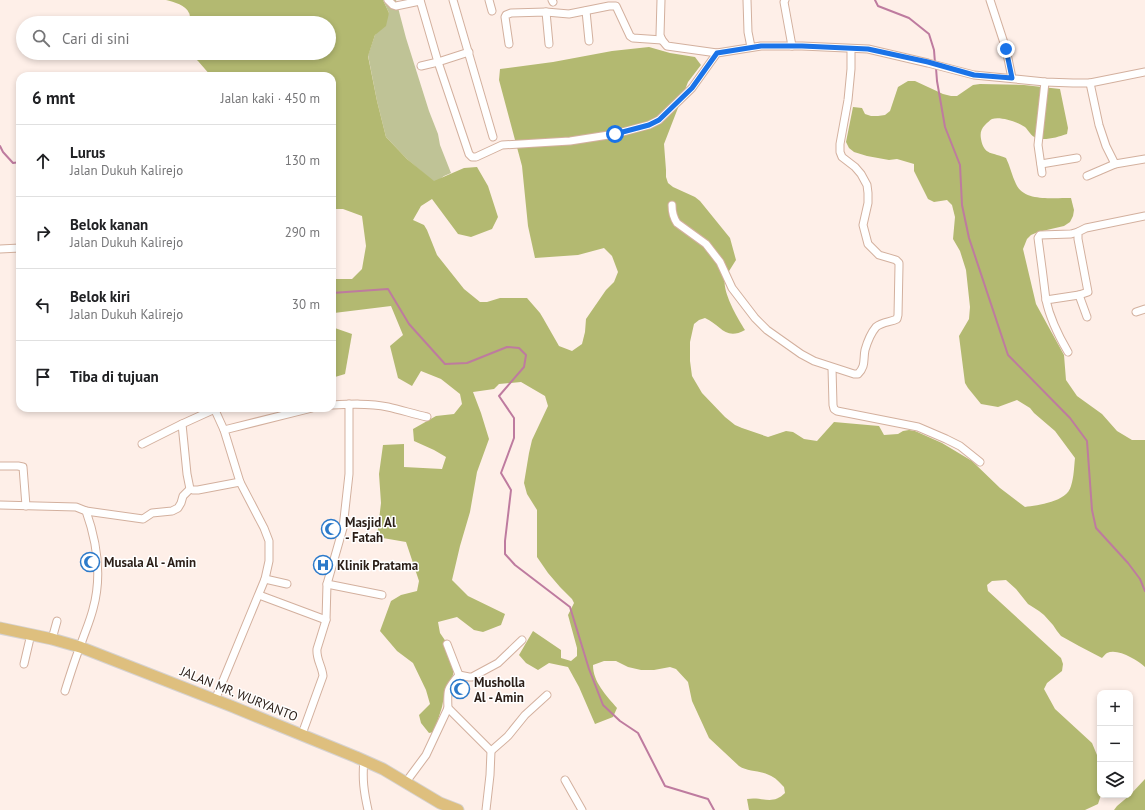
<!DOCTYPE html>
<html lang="id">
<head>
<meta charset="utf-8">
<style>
	body { margin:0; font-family:"PT Sans",sans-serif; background:#f2f2f2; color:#202124 }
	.controls { position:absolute; right:12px; bottom:12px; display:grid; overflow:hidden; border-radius:8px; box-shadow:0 2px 6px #0003 }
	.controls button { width:36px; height:36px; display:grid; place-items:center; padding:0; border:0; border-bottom:1px solid #e0e0e0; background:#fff; color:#202124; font:20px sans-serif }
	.stop { position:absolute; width:12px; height:12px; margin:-9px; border:3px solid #1a73e8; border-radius:50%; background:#fff }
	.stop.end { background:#1a73e8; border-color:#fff; box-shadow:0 1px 4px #0008 }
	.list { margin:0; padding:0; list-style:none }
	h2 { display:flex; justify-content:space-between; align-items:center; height:52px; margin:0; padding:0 16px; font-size:17px }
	h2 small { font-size:13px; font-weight:400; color:#757577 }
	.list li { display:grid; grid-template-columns:26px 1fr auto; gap:12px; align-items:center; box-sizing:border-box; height:72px; padding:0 16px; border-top:1px solid #e0e0e0 }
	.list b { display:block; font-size:15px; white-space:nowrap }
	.list p { margin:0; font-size:13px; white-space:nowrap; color:#757577 }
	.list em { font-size:13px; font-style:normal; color:#757577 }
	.icon { flex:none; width:22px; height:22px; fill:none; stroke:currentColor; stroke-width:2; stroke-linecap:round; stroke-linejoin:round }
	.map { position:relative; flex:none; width:1145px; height:810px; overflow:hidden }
	.search { position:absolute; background:#fff; box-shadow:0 2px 6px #0003; left:16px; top:16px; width:320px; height:44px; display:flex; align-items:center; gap:10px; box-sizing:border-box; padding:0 14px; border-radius:22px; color:#757577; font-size:15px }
	.panel { position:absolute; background:#fff; box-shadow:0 2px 6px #0003; left:16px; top:72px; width:320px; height:340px; border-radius:12px }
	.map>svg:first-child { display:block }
	.green { fill:#bfc396 }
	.forest { fill:#b3b971 }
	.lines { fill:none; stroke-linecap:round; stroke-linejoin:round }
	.stream { stroke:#be7b9f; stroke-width:2 }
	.minor-casing { stroke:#d3b09e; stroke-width:9 }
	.primary-casing { stroke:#d5d2d1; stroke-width:13 }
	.minor { stroke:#fff; stroke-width:7 }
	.primary { stroke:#debf7e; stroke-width:11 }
	.route { stroke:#1a73e8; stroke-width:5 }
	.labels { text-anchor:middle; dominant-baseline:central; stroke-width:3; stroke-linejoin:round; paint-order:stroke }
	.poi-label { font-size:13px; font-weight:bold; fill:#2b1e17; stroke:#fff; text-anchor:start }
	.street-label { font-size:13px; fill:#2b1e17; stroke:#fff }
</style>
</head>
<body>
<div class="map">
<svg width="1145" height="810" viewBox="0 0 1145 810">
	<rect width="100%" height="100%" fill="#feefe8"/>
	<path class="green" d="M383 0H396L406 38 429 111 438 134 440 145 451 173 444 176 435 183 407 159 386 137 377 101 368 55 375 35 389 13Z"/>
	<g class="forest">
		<path d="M166 0H383L389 13 386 26 375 35 368 56 377 101 386 137 407 159 434 181 464 168 477 167 488 186 498 217 492 229 471 237 458 234 432 199 421 206 413 220 424 225 427 230 437 255 464 289 480 302H487L500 298H527L540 313 543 318 559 346 572 351 582 344 585 332 586 319 606 290 614 282 618 272 612 256 604 248 578 255 535 258 528 226 522 166 499 80 500 69 553 62 612 51 649 47 670 53 695 57 701 65 688 82 664 144 666 170V177L668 183 673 187 695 197 700 201 730 238 736 260C733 265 726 275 725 279 722 292 738 319 745 330 725 341 721 325 705 318L699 320 694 324 690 342V361L692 376 702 393 725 417 735 425 742 428 768 437 786 431 793 432 804 439 817 441 834 422 879 426 884 435 898 434 903 431 909 430 915 431 942 443 972 461 1000 488 1025 507C1038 505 1067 502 1071 486 1074 477 1074 467 1075 458L1055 431 1034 413 1030 408 1017 400 998 407 981 404 968 388 965 383 959 336 969 319 970 307 966 270 960 251 953 239 955 217 952 205 947 200 934 202 928 199 914 171V164L897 159 889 160 867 156 854 152 849 148 846 142 853 107 862 108 865 114 871 116H878L885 115 890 111 898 87 908 81H915L943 94 951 96H957L973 85 980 84 1024 85 1060 89 1068 128 1067 134C1058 137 1045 141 1036 138 1031 136 1029 131 1025 127 1018 122 1000 116 992 119 990 120 987 123 985 125 981 129 980 133 981 139 984 156 993 152 1006 158 1010 166 1012 176 1016 184 1025 203 1054 197 1071 198L1074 210 1073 216 1070 222 1064 226 1038 232 1031 235 1027 239 1023 249 1036 304 1064 355 1066 380 1077 396 1102 414 1117 431 1132 440H1145V667C1137 660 1118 648 1107 653 1105 654 1104 656 1102 658L1079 646 1061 636 1057 631 1053 625 1044 615 1039 611 1028 604 1016 589 1006 580 992 581 987 585 988 591 1061 658 1063 664 1062 671 1047 683 1044 689 1055 709 1092 743 1097 755 1100 782V795H1101L1098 804 1085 810H749L747 799C762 796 772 806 785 793L784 787C780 783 775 777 769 775 759 770 748 772 739 766L709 738 692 701 688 682 676 669 670 667 654 670H641L628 667 616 661H604L593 665C593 682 606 695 617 708L613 717 595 724 579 687 568 667 549 663 538 670 526 663 519 655 533 631 561 650V658L571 661 577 656V648L568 615 574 603 572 599 560 587 548 573 537 557V510L527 494 524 483 529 453 532 440 548 406 545 396 521 382 499 384 494 389 473 392 481 413 489 439 477 472 470 512 460 546 452 580 468 596 505 614 501 625 483 632 474 630 457 617 438 622 440 633 455 655 453 675 445 691 442 707 434 732 429 733 421 723 419 715 430 704 426 690 413 663 397 651 380 631 391 601 401 595 417 591 419 581 406 542 377 537 381 503 379 474 383 445 404 444V467L442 469 446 457 434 450 414 441 413 429 436 416 454 414 462 404 460 394 441 379 421 371 412 386 398 378 390 346 403 335 391 306 334 313 332 316V279H352L362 269 366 246 362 216 343 209H332V76H211L198 61 189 53H329V23H187L190 20C190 19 190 14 189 13 186 5 174 2 166 0Z"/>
		<path d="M332 327 352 334 345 374 335 377 332 374Z"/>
		<path d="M1145 779V810H1114L1117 806 1130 795Z"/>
	</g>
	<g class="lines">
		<g class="stream">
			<path d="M875 0 878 6 909 18 929 34 934 50 935 63"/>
			<path d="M936 68 937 81 945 127 960 165 962 205 969 238 1008 355 1070 418 1087 441 1092 510 1096 528 1128 563 1140 579 1145 591"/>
			<path d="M0 146 3 152 13 163 20 162"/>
			<path d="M332 215 334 218 332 223"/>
			<path d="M332 293 388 289 409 324 445 364 467 363 507 347 519 348 526 355 524 367 499 396 514 418V438L501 473 511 490 505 541V554L515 565 570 607 589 669 603 705 620 721 638 733 665 786 708 799 714 810"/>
		</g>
		<g class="minor-casing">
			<g id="minor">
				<path d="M388 0 393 5 396 6 420 1"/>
				<path d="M420 0 438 62 469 154 472 157H476L502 145 570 141 615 134 649 125 659 120 692 88 717 53 761 46H802L868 49 928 63 974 75 1045 82 1073 83H1090L1145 72"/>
				<path d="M453 0 493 137"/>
				<path d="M489 0 492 11"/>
				<path d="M552 0 553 2"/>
				<path d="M661 0 660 35 662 40 667 46 717 53"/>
				<path d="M747 0 748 32 751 47"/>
				<path d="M785 0 784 2 792 46"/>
				<path d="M990 0 1006 49 1012 78"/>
				<path d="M586 11 589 41"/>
				<path d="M546 12 549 44"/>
				<path d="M509 44 505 17 506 15 511 13 546 12 569 14 609 6H616L630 36 633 38 662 40"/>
				<path d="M421 66 438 62 469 52"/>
				<path d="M1090 83 1099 125 1106 146 1115 164 1145 159"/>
				<path d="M1041 164 1077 158"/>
				<path d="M1042 173 1038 145 1045 82"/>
				<path d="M1087 176 1115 164"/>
				<path d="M672 205C672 212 673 217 677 223L706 244 720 262 732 288 755 318 767 330 801 354 814 361 854 374H858C866 366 863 360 865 350 867 343 871 333 876 327 882 322 891 322 897 319L898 315 899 266V263L896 260 879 255 868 244 863 225 868 203V193L867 185 861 174 855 167 842 157 840 152V144L848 100 851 69V49"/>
				<path d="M0 249 20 248"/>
				<path d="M1079 295 1087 317"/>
				<path d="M1046 300 1042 268 1038 238 1040 235 1071 234 1078 232"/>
				<path d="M1136 312 1145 309"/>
				<path d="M1068 352C1058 335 1050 319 1046 300L1079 295 1088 292 1078 239V232L1086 228 1145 216"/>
				<path d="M832 368 833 405 834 409 837 411 918 427 946 439 960 446 980 462"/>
				<path d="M332 405C350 404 370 403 388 407 401 410 414 414 427 417"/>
				<path d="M214 408 224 430 240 482 264 528 269 541V561L265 579 215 700"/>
				<path d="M215 409 182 424 187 474 190 489 193 490H198L240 482"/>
				<path d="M224 430 312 408"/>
				<path d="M142 444 182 424"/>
				<path d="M0 466H18L23 467 26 506"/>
				<path d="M0 505 76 507 86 511C97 542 102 577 93 609 90 621 85 632 81 644 75 659 70 675 65 691"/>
				<path d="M86 511 143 519 152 513 172 511 178 508 181 503 183 496 190 489"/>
				<path d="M265 579 287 584"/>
				<path d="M327 584 382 595"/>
				<path d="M259 595 326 620"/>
				<path d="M52 639 57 621"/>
				<path d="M447 644 459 675C447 689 447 690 448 708L491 751 490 775 486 810"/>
				<path d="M24 664 31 634"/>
				<path d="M459 675 469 677H472L498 663 522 640"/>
				<path d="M302 734 323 676C322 666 316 659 317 649L326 620 327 584 343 528 349 474V404"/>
				<path d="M491 751 508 736 525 715 547 695"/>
				<path d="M364 760C362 779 364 792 368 810"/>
				<path d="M565 780 582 810"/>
				<path d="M406 782 426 755 448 708"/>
			</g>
		</g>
		<g class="primary-casing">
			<path id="primary" d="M0 628 52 639 80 647 231 706 356 757 383 769 440 803 458 810"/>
		</g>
		<use href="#minor" class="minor"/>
		<use href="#primary" class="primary"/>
	</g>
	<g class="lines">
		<path class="route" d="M615 134 649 125 659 120 692 88 717 53 761 46H802L868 49 928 62 974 75 1012 78 1006 49"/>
	</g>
	<defs>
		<g id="mosque-ring" transform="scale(1)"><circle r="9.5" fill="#fff" stroke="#2c7aca" stroke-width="1.5"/><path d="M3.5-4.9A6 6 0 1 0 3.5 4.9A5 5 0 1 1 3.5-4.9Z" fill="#2c7aca"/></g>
		<g id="hospital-ring" transform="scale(1)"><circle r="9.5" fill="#fff" stroke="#2c7aca" stroke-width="1.5"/><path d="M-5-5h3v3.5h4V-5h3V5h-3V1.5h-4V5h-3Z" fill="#2c7aca"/></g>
	</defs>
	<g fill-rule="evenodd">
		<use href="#mosque-ring" x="331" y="529"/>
		<use href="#mosque-ring" x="90" y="562"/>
		<use href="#hospital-ring" x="323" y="565"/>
		<use href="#mosque-ring" x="460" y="689"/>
	</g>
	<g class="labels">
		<g class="poi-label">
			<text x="345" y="522">Masjid Al<tspan x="345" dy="15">- Fatah</tspan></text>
			<text x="104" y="562">Musala Al - Amin</text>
			<text x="337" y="565">Klinik Pratama</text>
			<text x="474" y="682">Musholla<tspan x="474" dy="15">Al - Amin</tspan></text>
		</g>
		<g class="street-label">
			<text transform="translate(239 694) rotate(22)">JALAN MR. WURYANTO</text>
		</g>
	</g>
</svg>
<div class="controls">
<button>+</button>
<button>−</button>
<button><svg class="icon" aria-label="layers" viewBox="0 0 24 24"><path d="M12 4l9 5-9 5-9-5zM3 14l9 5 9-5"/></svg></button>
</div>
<div class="stop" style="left:615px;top:134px"></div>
<div class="stop end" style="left:1006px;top:49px"></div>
<div class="search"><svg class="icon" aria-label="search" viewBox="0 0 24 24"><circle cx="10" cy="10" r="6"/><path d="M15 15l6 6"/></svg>Cari di sini</div>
<section class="panel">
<h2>6 mnt<small>Jalan kaki · 450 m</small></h2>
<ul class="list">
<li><svg class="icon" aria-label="ahead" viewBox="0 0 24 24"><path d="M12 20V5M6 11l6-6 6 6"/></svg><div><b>Lurus</b><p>Jalan Dukuh Kalirejo</p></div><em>130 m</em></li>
<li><svg class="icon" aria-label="right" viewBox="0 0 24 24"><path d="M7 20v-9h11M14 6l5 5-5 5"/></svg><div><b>Belok kanan</b><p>Jalan Dukuh Kalirejo</p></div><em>290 m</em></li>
<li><svg class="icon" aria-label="left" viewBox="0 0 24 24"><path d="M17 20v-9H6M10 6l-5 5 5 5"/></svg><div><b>Belok kiri</b><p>Jalan Dukuh Kalirejo</p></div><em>30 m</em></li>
<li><svg class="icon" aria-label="arrive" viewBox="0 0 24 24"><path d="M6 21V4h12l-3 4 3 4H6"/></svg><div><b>Tiba di tujuan</b></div></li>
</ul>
</section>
</div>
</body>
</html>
